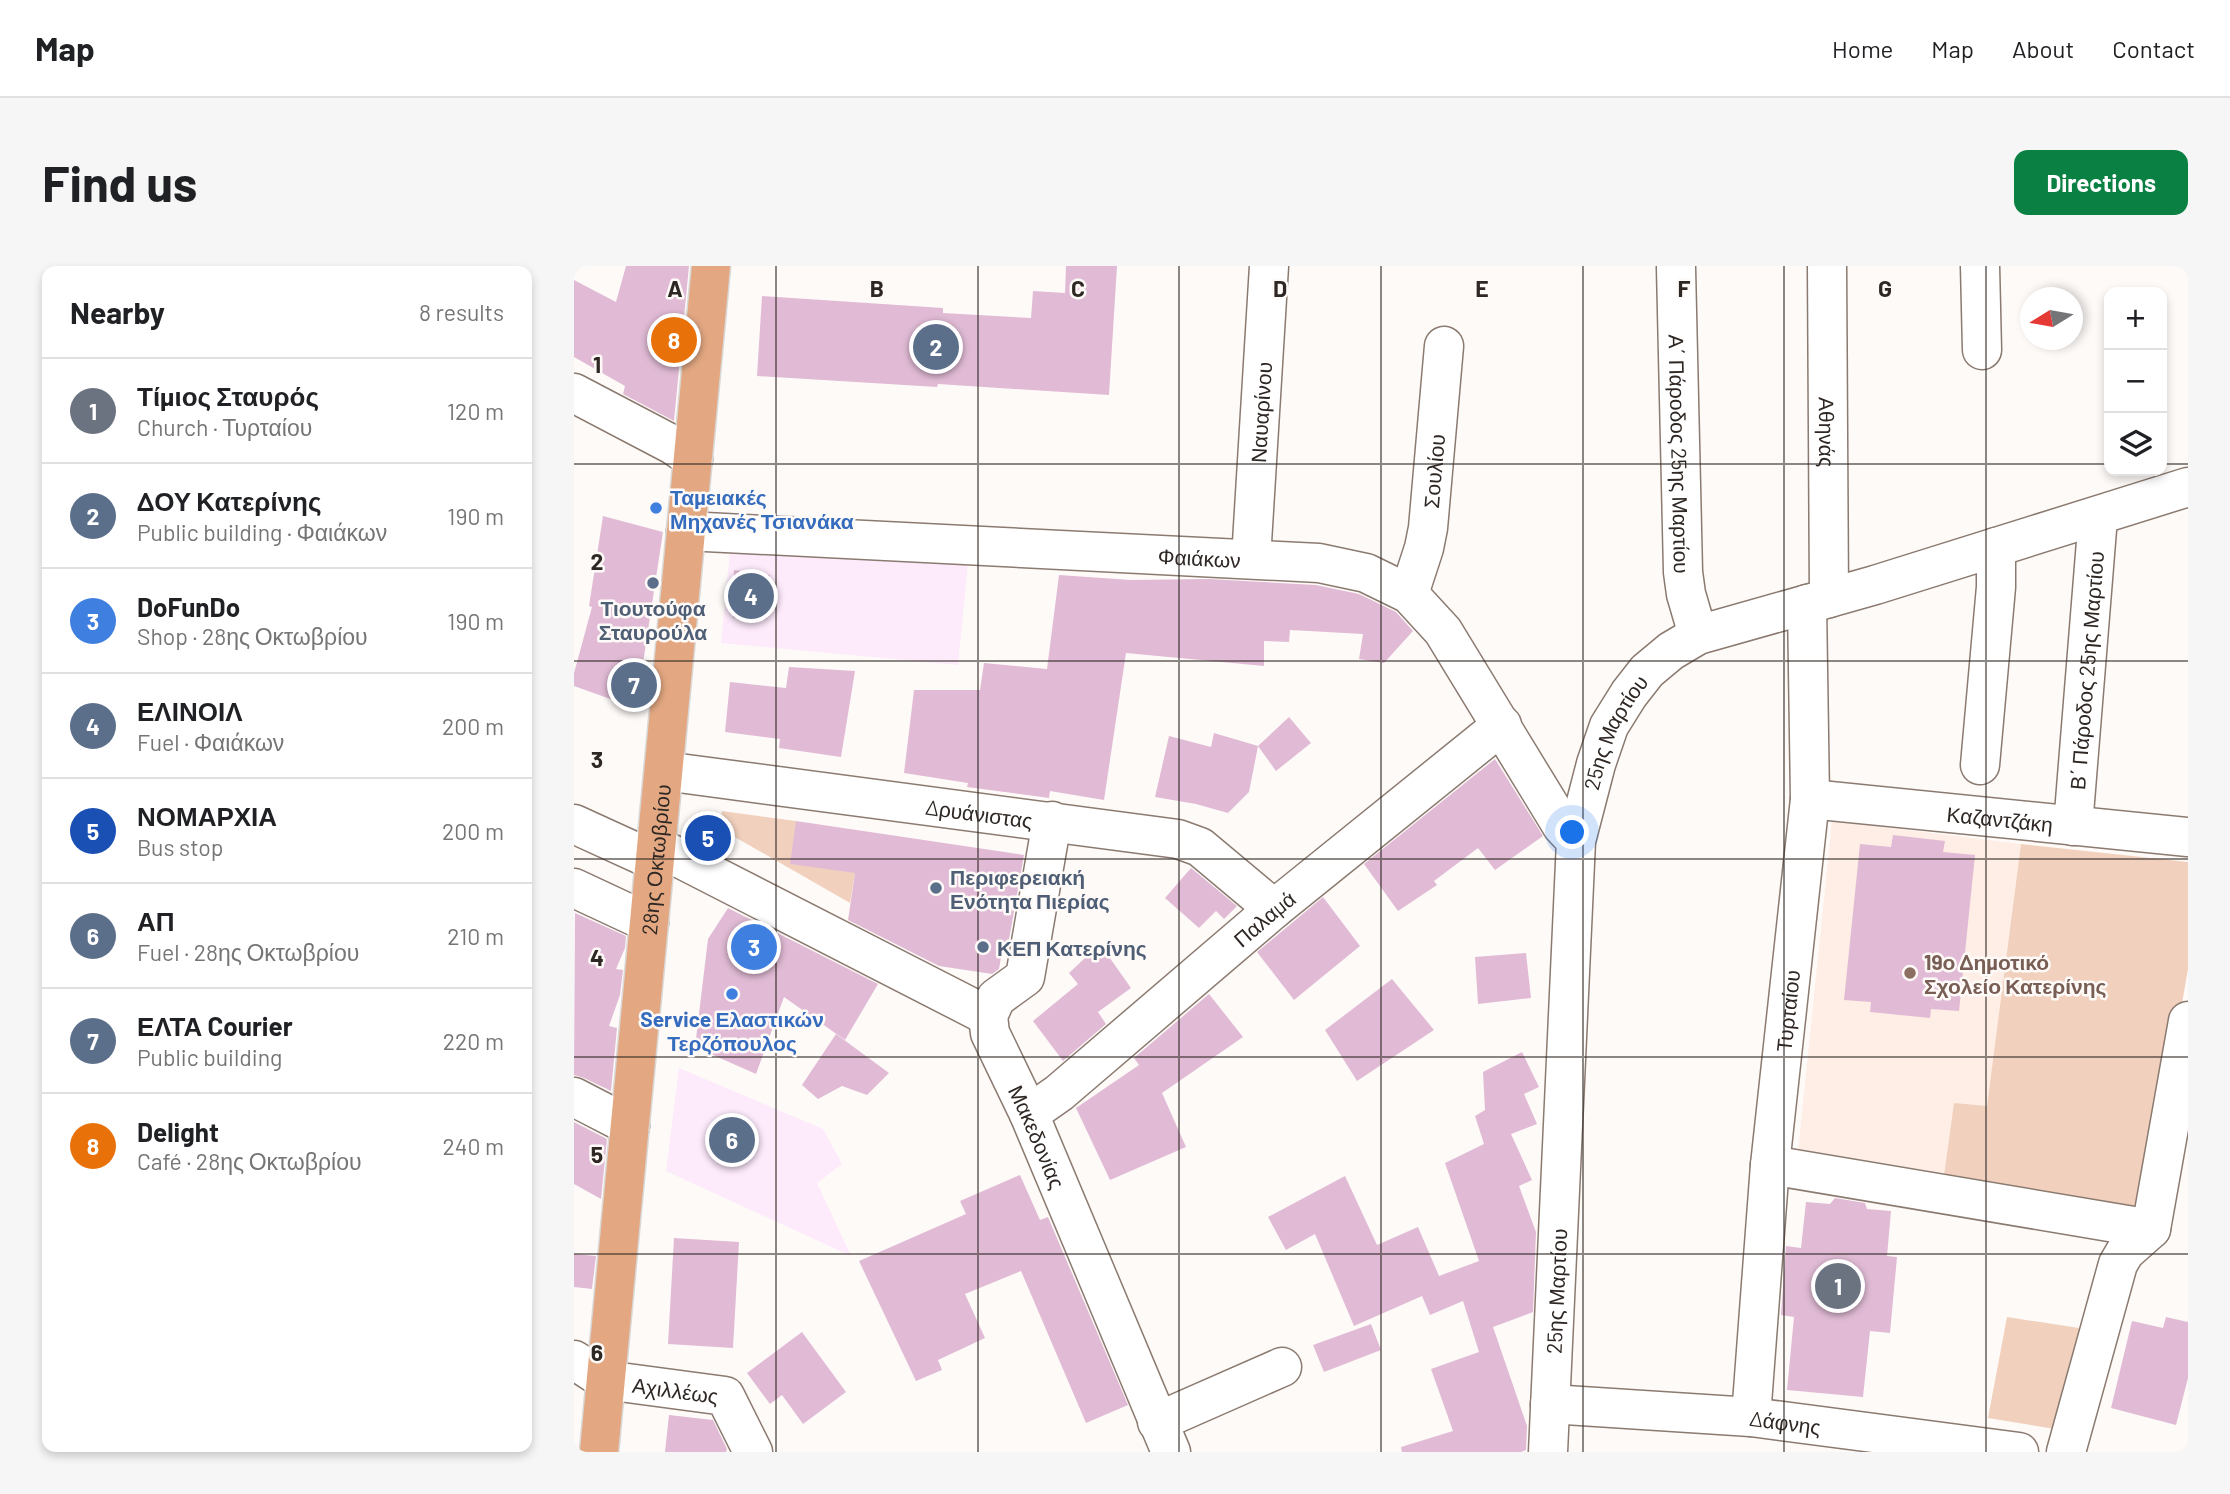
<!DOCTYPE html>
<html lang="en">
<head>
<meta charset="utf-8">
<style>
	body { margin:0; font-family:Barlow,sans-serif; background:#f6f6f6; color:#202124 }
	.controls { position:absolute; right:21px; top:21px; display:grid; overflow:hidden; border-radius:14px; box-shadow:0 4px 10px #0003 }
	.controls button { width:63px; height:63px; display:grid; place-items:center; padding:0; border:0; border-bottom:2px solid #e0e0e0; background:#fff; color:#202124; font:35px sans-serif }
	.compass { position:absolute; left:1446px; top:21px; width:63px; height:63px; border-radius:50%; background:#fff; box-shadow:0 4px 10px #0003; rotate:259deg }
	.you { position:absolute; left:999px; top:567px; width:24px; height:24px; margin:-18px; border:5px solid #fff; border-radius:50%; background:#1a73e8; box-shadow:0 0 0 10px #1a73e833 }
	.badge { display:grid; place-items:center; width:46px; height:46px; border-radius:50%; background:#0b8043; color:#fff; font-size:23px; font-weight:700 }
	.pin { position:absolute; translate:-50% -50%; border:4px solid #fff; box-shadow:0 2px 7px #0006 }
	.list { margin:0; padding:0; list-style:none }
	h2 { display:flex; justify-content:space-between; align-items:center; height:91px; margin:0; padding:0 28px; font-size:30px }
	h2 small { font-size:23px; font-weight:400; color:#757577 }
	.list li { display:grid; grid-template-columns:46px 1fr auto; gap:21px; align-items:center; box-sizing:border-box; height:105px; padding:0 28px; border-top:2px solid #e0e0e0 }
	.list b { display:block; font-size:26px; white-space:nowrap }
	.list p { margin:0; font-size:23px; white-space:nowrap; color:#757577 }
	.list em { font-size:23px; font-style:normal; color:#757577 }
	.icon { flex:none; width:38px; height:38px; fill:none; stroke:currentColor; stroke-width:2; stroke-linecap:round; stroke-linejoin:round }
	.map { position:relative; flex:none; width:1614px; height:1186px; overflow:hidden; border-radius:14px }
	header { display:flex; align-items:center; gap:42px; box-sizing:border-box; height:98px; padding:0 35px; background:#fff; border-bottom:2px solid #e0e0e0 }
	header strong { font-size:33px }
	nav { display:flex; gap:38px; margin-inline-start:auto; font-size:24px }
	.intro { display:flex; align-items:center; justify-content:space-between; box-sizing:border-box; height:168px; padding:0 42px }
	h1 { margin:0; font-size:49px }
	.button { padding:18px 32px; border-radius:14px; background:#0b8043; color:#fff; font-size:24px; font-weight:700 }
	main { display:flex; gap:42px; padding:0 42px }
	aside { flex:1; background:#fff; border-radius:14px; box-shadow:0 4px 10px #0003 }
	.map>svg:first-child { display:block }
	.commercial { fill:#fdeafb }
	.built { fill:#feeee5 }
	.green { fill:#f1d1be }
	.building { fill:#e1bbd5 }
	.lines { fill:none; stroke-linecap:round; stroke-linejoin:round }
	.minor-casing { stroke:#8b7a70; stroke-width:41 }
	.major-casing { stroke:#d9d8d7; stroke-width:41 }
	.minor { stroke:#fff; stroke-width:38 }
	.major { stroke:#e3a882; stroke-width:38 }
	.grid { fill:none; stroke:#2e2723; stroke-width:2; stroke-opacity:0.55 }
	.shop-dot { fill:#3f7fe0; stroke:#fefaf8; stroke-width:2.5 }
	.service-dot { fill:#5c6f8a; stroke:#fefaf8; stroke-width:2.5 }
	.education-dot { fill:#8d6e63; stroke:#fefaf8; stroke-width:2.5 }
	.labels { text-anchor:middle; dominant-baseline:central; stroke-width:5; stroke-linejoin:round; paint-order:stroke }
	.street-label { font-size:21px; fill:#2e2723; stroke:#fefaf8 }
	.shop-label { font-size:21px; font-weight:bold; fill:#366cbe; stroke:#fefaf8; text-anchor:start }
	.service-label { font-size:21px; font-weight:bold; fill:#4e5e75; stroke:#fefaf8; text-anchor:start }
	.education-label { font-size:21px; font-weight:bold; fill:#785e54; stroke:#fefaf8; text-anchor:start }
	.grid-label { font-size:23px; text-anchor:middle; font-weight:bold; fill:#2e2723; stroke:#fefaf8; stroke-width:5; stroke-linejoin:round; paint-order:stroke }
</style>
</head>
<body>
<header>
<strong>Map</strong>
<nav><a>Home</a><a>Map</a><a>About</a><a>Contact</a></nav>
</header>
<div class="intro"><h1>Find us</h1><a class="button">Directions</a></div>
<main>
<aside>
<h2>Nearby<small>8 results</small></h2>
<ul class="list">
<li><span class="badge" style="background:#6b7280">1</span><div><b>Τίμιος Σταυρός</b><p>Church · Τυρταίου</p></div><em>120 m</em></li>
<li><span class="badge" style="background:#5c6f8a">2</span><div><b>ΔΟΥ Κατερίνης</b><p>Public building · Φαιάκων</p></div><em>190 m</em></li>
<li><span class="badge" style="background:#3f7fe0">3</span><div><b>DoFunDo</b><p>Shop · 28ης Οκτωβρίου</p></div><em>190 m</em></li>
<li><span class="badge" style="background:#5c6f8a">4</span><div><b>ΕΛΙΝΟΙΛ</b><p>Fuel · Φαιάκων</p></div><em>200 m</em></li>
<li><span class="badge" style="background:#1a4fb4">5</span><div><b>ΝΟΜΑΡΧΙΑ</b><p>Bus stop</p></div><em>200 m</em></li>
<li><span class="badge" style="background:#5c6f8a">6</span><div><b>ΑΠ</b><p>Fuel · 28ης Οκτωβρίου</p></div><em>210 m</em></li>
<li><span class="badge" style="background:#5c6f8a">7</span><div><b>ΕΛΤΑ Courier</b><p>Public building</p></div><em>220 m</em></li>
<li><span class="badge" style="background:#e8710a">8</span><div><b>Delight</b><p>Café · 28ης Οκτωβρίου</p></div><em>240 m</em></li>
</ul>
</aside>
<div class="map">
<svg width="1614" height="1186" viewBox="0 0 1614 1186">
	<rect width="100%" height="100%" fill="#fefaf8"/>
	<g class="commercial">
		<path d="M156 285 394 297 384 399 147 377Z"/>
		<path d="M105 802 249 863 268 898 243 917 277 990 92 905Z"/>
	</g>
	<path class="built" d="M1258 555 1447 578 1413 841 1369 917 1223 896Z"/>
	<g class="green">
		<path d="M148 545 222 555 281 607 276 637 145 562Z"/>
		<path d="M1447 578 1614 596V703L1571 949 1369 917 1380 837 1413 840Z"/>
		<path d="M1433 1051 1518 1064 1493 1165 1414 1152Z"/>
	</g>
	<g class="building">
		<path d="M52 0H115L100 155 49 128 51 120 0 91V14L42 36Z"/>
		<path d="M492 0H543L535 129 364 118 363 121 183 110 188 30 369 42V47L457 52 459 25 491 27Z"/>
		<path d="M29 250 89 266 69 397 77 400 76 413 67 444 0 420V407L18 341 15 340Z"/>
		<path d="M160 304 196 309 193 353 159 352Z"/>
		<path d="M485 309 557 314 635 313 742 319 785 328 822 346 839 365 810 397 785 393 789 368 716 364 715 376 690 375V400L552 387 530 534 476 525 475 532 393 521 394 517 330 507 340 424H406L410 397 473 403Z"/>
		<path d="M215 401 281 405 267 491 205 482 206 473 151 466 156 416 212 422Z"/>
		<path d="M715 451 737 477 702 505 684 480Z"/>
		<path d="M640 467 684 480 675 526 654 547 622 538 581 531 595 470 637 481Z"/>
		<path d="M921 493 969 570 921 604 904 582 860 615 863 619 824 645 790 598Z"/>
		<path d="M222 555 450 589 436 668 432 687 428 686 425 703 418 708 365 700 274 654 281 607 216 598Z"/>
		<path d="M1319 569 1371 575 1369 586 1401 589 1385 745 1357 743 1356 752 1296 746 1297 736 1270 734 1286 578 1317 581Z"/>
		<path d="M617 602 663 640 650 653 642 645 625 662 591 632Z"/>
		<path d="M749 631 786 680 720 734 683 686Z"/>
		<path d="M154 642 304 718 271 774 210 731 182 808 121 781 134 673Z"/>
		<path d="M1 647 52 670 51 682 42 703 49 704 46 729 35 760 43 762 37 825 10 812 0 809Z"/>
		<path d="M526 678 557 722 524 746 532 758 489 795 459 755 504 718 495 707Z"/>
		<path d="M952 687 957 732 904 738 901 691Z"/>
		<path d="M818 713 860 764 783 815 751 764Z"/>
		<path d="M635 728 669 771 588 827 612 881 536 914 502 842 565 799 560 792Z"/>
		<path d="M262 768 315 807 293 829 268 820 244 833 228 819Z"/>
		<path d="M948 786 965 821 950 828 963 858 937 868 958 914 945 920 962 966 959 1046 919 1061 953 1160 952 1184 947 1186H828L827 1181 879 1165 857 1103 905 1086 889 1035 856 1049 848 1030 780 1060 741 968 712 984 694 951 771 910 803 979 844 961 865 1010 905 995 871 897 910 878 901 850 911 844 909 806Z"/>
		<path d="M0 856 33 873 27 933 0 918Z"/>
		<path d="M446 909 466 954 474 951 554 1139 512 1157 447 1005 391 1028 411 1072 364 1094 368 1104 342 1115 285 995 392 948 386 935Z"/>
		<path d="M1261 932 1291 937 1293 943 1317 945 1313 990 1323 991 1316 1067 1296 1065 1289 1131 1213 1124 1220 1051 1207 1049 1212 980 1227 982 1232 936 1256 938Z"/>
		<path d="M100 972 165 976 159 1082 94 1078Z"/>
		<path d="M0 988 22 990 18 1023 0 1021Z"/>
		<path d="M1592 1051 1614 1056V1112L1602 1159 1537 1142 1558 1055 1589 1062Z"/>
		<path d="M797 1058 807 1084 750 1106 739 1079Z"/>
		<path d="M228 1066 272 1126 229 1158 208 1129 196 1138 173 1107Z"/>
		<path d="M95 1149 139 1154 153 1183 152 1186H91Z"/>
	</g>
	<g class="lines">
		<g class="minor-casing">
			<g id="minor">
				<path id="s1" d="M1253 0 1255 332"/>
				<path d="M1406 0 1408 84"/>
				<path id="s2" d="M1102 2 1109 306 1112 328 1124 369"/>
				<path d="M0 127 99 179 119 193"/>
				<path id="s3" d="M112 265 745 297 792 307 835 328 869 365 988 560 1002 575"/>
				<path id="s4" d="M677 293 695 0"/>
				<path id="s5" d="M835 328 850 282 854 262 870 80"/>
				<path d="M1406 499 1422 321V281"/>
				<path id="s6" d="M90 505 604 573 626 581 700 643"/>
				<path id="s7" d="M1236 533 1614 571"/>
				<path id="s8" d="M478 555 451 711 422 732 414 750 416 767 455 848 597 1186"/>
				<path d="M0 558 81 595"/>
				<path id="s9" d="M1499 560 1524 251"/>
				<path d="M82 580 414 750"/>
				<path d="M0 622 75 657"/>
				<path d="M0 831 56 860"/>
				<path id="s10" d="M455 848 485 827 700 643 928 459"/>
				<path d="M1196 899 1577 963"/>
				<path id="s11" d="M0 1094 31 1114 151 1130 179 1186"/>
				<path id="s12" d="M976 1138 1177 1151 1445 1186"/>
				<path id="s13" d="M1177 1151 1196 899 1236 533 1233 338"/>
				<path d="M583 1156 708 1101"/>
				<path id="s14" d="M974 1186 1002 575 1022 498 1035 460 1055 428 1073 405 1097 385 1124 369 1301 319 1614 221"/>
				<path d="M1492 1186 1544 998 1551 986 1577 963 1614 755"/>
			</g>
		</g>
		<g class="major-casing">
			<g id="major">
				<path id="s15" d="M25 1186 137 0"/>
			</g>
		</g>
		<use href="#minor" class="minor"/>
		<use href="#major" class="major"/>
	</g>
	<path class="grid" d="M202 0V1186M404 0V1186M605 0V1186M807 0V1186M1009 0V1186M1210 0V1186M1412 0V1186M0 198H1535M1588 198H1614M0 395H1614M0 593H1614M0 791H1614M0 988H1614"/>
	<g class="shop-dot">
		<circle cx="82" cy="242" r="7"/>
		<circle cx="158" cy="728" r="7"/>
	</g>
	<g class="service-dot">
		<circle cx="79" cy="317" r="7"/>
		<circle cx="362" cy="622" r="7"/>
		<circle cx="409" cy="681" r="7"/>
	</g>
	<circle class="education-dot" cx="1336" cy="707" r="7"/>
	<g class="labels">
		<g class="street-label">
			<text stroke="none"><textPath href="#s4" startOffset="147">Ναυαρίνου</textPath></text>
			<text stroke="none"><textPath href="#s1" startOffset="166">Αθηνάς</textPath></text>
			<text stroke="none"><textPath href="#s2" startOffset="186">Α΄ Πάροδος 25ης Μαρτίου</textPath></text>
			<text stroke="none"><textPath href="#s5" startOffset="126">Σουλίου</textPath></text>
			<text stroke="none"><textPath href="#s3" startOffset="514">Φαιάκων</textPath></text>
			<text stroke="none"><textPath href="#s9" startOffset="156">Β΄ Πάροδος 25ης Μαρτίου</textPath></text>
			<text stroke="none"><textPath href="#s14" startOffset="728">25ης Μαρτίου</textPath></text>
			<text stroke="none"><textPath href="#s6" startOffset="318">Δρυάνιστας</textPath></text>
			<text stroke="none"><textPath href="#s7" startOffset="191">Καζαντζάκη</textPath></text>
			<text stroke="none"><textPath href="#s15" startOffset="595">28ης Οκτωβρίου</textPath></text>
			<text stroke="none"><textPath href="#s10" startOffset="306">Παλαμά</textPath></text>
			<text stroke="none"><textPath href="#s13" startOffset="408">Τυρταίου</textPath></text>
			<text stroke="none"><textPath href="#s8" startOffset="345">Μακεδονίας</textPath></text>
			<text stroke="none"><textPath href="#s14" startOffset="161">25ης Μαρτίου</textPath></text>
			<text stroke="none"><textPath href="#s11" startOffset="108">Αχιλλέως</textPath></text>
			<text stroke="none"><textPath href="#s12" startOffset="236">Δάφνης</textPath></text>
		</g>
		<g class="shop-label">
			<text x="96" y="230">Ταμειακές<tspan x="96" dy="24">Μηχανές Τσιανάκα</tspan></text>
			<text x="158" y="752" text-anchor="middle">Service Ελαστικών<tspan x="158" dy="24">Τερζόπουλος</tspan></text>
		</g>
		<g class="service-label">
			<text x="79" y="341" text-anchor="middle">Τιουτούφα<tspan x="79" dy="24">Σταυρούλα</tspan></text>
			<text x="376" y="610">Περιφερειακή<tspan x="376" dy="24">Ενότητα Πιερίας</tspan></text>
			<text x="423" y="681">ΚΕΠ Κατερίνης</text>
		</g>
		<g class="education-label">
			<text x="1350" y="695">19ο Δημοτικό<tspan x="1350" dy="24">Σχολείο Κατερίνης</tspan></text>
		</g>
	</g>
	<g class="grid-label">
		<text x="101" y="31">A</text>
		<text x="303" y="31">B</text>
		<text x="504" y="31">C</text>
		<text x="706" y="31">D</text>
		<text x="908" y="31">E</text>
		<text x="1110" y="31">F</text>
		<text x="1311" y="31">G</text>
		<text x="23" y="107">1</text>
		<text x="23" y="304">2</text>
		<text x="23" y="502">3</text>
		<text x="23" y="700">4</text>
		<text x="23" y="897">5</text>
		<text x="23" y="1095">6</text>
	</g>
</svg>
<div class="controls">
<button>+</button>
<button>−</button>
<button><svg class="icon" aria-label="layers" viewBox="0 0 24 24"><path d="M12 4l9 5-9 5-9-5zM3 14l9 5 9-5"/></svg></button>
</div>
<svg class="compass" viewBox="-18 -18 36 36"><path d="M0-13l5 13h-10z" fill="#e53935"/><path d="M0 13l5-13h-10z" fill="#757577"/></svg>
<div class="you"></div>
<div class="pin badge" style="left:1264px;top:1020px;background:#6b7280">1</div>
<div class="pin badge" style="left:362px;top:81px;background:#5c6f8a">2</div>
<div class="pin badge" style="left:180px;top:681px;background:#3f7fe0">3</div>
<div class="pin badge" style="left:177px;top:330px;background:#5c6f8a">4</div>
<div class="pin badge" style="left:134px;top:572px;background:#1a4fb4">5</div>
<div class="pin badge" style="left:158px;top:874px;background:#5c6f8a">6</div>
<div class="pin badge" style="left:60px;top:419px;background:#5c6f8a">7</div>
<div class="pin badge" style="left:100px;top:74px;background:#e8710a">8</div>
</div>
</main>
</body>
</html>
